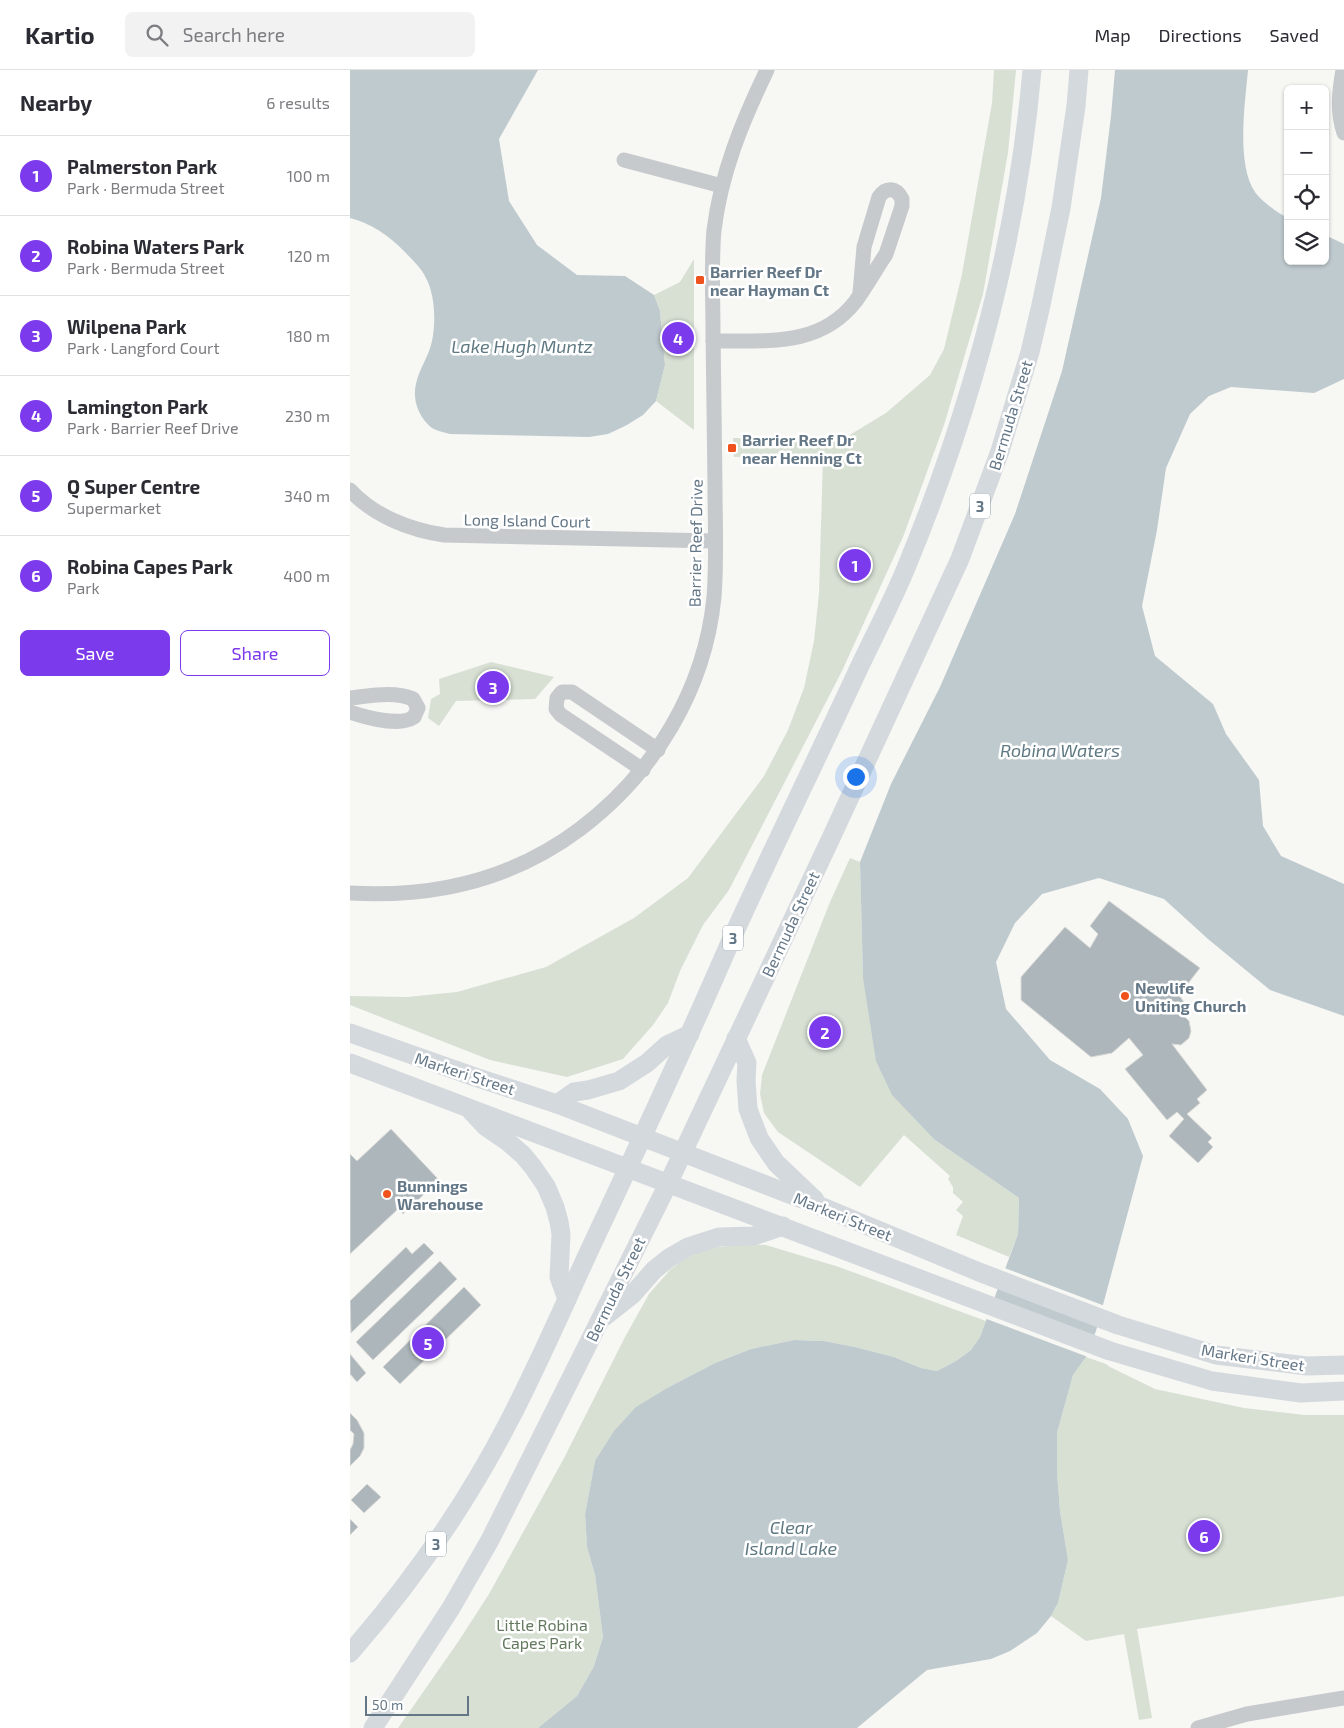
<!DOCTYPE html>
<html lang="en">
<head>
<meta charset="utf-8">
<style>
	body { margin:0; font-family:"Exo 2",sans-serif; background:#f2f2f3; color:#2b2b33 }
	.controls { position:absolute; right:15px; top:15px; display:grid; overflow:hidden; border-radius:8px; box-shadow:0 1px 4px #0004 }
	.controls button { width:45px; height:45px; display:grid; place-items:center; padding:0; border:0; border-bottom:1px solid #e1e1e2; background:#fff; color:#2b2b33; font:25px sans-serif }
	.scale { position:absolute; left:15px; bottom:12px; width:104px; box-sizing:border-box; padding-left:5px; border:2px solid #647787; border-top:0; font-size:14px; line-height:18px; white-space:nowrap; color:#647787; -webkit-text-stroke:4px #fff; paint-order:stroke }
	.you { position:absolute; left:505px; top:706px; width:18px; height:18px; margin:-12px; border:4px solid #fff; border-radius:50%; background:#1a73e8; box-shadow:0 0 0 8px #1a73e833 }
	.badge { display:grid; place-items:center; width:32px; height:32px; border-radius:50%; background:#7c3aed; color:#fff; font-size:16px; font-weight:700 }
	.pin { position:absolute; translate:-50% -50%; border:2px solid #fff; box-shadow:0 1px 5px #0006 }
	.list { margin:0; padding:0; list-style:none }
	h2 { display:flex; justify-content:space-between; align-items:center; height:65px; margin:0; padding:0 20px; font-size:21px }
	h2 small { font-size:16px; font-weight:400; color:#7c7c81 }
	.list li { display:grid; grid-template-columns:32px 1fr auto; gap:15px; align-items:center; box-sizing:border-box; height:80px; padding:0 20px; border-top:1px solid #e1e1e2 }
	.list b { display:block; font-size:19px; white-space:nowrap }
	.list p { margin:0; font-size:16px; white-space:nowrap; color:#7c7c81 }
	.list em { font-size:16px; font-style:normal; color:#7c7c81 }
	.actions { display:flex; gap:10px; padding:15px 20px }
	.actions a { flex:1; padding:11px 0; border:1px solid #7c3aed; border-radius:8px; text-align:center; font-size:18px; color:#7c3aed }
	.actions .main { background:#7c3aed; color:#fff }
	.icon { flex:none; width:28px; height:28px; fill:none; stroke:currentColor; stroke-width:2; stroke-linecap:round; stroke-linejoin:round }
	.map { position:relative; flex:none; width:994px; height:1658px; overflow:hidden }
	header { display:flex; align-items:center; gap:30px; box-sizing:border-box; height:70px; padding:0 25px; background:#fff; border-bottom:1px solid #e1e1e2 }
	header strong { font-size:24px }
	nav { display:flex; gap:28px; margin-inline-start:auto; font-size:18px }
	.search { width:350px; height:45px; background:#f2f2f3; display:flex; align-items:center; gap:12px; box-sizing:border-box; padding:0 18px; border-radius:8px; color:#7c7c81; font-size:19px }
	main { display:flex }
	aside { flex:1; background:#fff }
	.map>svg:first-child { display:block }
	.green { fill:#d8e0d4 }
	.water { fill:#bfcace }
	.pier { fill:#f7f7f4 }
	.building { fill:#adb6bb; stroke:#d9d9d6 }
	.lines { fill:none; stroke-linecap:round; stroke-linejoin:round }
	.minor { stroke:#c6cacd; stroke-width:15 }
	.major { stroke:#d4d9dd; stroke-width:19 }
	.poi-dot { fill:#ef521c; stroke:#fff; stroke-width:2 }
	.labels { text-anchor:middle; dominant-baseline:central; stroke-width:5; stroke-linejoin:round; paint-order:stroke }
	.shield { fill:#fff; stroke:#92a0ab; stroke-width:1 }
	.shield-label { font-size:15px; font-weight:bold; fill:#647787 }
	.poi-label { font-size:16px; font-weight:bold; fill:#647787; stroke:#fff; text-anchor:start }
	.street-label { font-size:16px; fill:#647787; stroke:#fff }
	.park-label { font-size:16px; fill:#64795f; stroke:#fff }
	.water-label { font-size:18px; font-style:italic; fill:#5f7983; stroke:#fff }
</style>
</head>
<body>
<header>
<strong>Kartio</strong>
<div class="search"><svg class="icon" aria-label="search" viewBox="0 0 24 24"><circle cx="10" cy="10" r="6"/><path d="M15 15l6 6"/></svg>Search here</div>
<nav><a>Map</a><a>Directions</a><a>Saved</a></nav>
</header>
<main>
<aside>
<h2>Nearby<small>6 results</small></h2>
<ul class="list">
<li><span class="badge">1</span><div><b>Palmerston Park</b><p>Park · Bermuda Street</p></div><em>100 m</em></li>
<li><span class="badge">2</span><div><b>Robina Waters Park</b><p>Park · Bermuda Street</p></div><em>120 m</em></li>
<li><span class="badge">3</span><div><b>Wilpena Park</b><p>Park · Langford Court</p></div><em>180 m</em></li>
<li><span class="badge">4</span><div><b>Lamington Park</b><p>Park · Barrier Reef Drive</p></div><em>230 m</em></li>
<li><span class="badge">5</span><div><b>Q Super Centre</b><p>Supermarket</p></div><em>340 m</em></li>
<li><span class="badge">6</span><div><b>Robina Capes Park</b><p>Park</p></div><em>400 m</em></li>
</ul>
<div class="actions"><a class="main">Save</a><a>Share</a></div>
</aside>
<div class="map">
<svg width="994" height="1658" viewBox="0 0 994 1658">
	<rect width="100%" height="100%" fill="#f7f7f4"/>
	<g class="green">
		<path d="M644 0H666L658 83 633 224 594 355 574 410 553 467 492 601 379 820 353 855 330 901 318 933 303 955 273 989 217 1007 140 990 0 935V926L57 927 107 922 196 897 284 848 338 808 414 706 438 660 454 618 464 571 469 523 473 388 384 387 383 368 493 369 536 343 580 305 594 279 612 204 642 33Z"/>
		<path d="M344 189V360L306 331 315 295 310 241 304 225 330 212Z"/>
		<path d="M141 592 204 607 185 629 106 631 89 656 78 648 81 629 90 624 89 609Z"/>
		<path d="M500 788 510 792 513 908 585 1070 669 1128 668 1164 659 1187 606 1165 613 1146 606 1140 613 1132 603 1123V1117L598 1109 600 1106 554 1065 510 1117 428 1062 414 1043 410 1024 412 1005 480 832Z"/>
		<path d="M396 1174 416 1175 489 1197 636 1251 630 1267 621 1280 606 1291 587 1301 571 1298 544 1287 505 1277 474 1271 444 1270 401 1279 365 1293 319 1317 245 1391 235 1444 237 1477 245 1505 253 1567 244 1596 227 1626 188 1658H48L108 1572 139 1524 213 1390 275 1267 299 1224 320 1200 334 1189 360 1178Z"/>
		<path d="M736 1287 756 1294 760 1297 805 1319 894 1338 955 1345H994V1526L787 1559 802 1648 789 1650 774 1564 736 1571 701 1546 708 1533 718 1490 710 1441 707 1402V1363L723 1305Z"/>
	</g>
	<g class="water">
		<path d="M0 0H188L149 69 159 131 187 175 227 205 275 206 304 225 310 241 315 295 306 331 293 345 277 355 258 364 239 367 100 364C94 362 87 361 82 358 69 348 62 330 66 314 69 299 79 286 82 271 86 252 85 225 76 208 71 197 62 190 54 181 39 166 21 153 0 148Z"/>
		<path d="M765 0H898C895 33 886 94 905 122 910 130 929 144 938 148V191H975V165L994 174V309L964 323 881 317 859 326 840 344 816 398 807 460 792 536 805 586 863 634 876 664 909 710 913 756 931 786 994 814V946L920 920 858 869 814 829 749 808 692 824 665 853 646 892 656 939 700 990 750 1019 778 1049 793 1086 746 1261 736 1287 723 1305 707 1363V1402L710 1441 718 1490 708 1533 701 1546 687 1563 660 1581 641 1589 577 1600 507 1658H188L227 1626 244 1596 253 1567 245 1505 237 1477 235 1444 245 1391 264 1361 286 1337 319 1317 365 1293 401 1279 444 1270 474 1271 505 1277 544 1287 571 1298 587 1301 606 1291 621 1280 630 1267 668 1164 669 1128 585 1070 542 1025 526 991 513 908 510 792 541 714 590 617 665 444 712 301 751 128 761 46Z"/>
	</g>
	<g class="pier">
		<path d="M652 1197 755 1236 750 1256 645 1216Z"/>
		<path d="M641 1227 746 1267 738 1287 634 1248Z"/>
	</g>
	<g class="building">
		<path d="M759 831 850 898 829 925 838 938 833 945 839 951 841 961 839 968 831 975 822 974 857 1020 847 1029 850 1033 837 1044 862 1068 858 1072 863 1077 848 1093 819 1066 834 1049 827 1042 817 1050 775 999 793 985 779 968 762 983 741 987 671 930V907L715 857 740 878 748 864 740 856Z"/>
		<path d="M41 1059 89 1110 53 1144 48 1139 0 1184V1084L7 1091Z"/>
		<path d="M74 1173 84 1183 1 1263 0 1231 56 1177 62 1184Z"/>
		<path d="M90 1191 107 1209 23 1290 6 1272Z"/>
		<path d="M114 1217 131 1235 50 1314 33 1297Z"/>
		<path d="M0 1284 16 1303 7 1312 0 1304Z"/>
		<path d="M0 1343 7 1350 14 1363V1378L10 1386 0 1396V1380L3 1374 4 1364 0 1360Z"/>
		<path d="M17 1414 31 1427 14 1443 1 1430Z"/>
		<path d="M0 1449 8 1457 0 1465Z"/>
	</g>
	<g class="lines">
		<g class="minor">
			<path d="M993 0C989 22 987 42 994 63"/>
			<path d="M274 90 372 116"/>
			<path d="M363 271C415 270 469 278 505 232 516 217 526 199 536 184L552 136V129C546 117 536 117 529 127L514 177 510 223"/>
			<path d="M0 420C24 446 60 460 94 465L365 471"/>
			<path d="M0 628C20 626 44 621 63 629L68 638 64 647C50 657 15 647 0 642"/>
			<path d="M293 700 211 645 206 639 207 628 212 622H222L308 680"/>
			<path d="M0 823C84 828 162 810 230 759 304 703 355 620 364 527 367 490 365 452 365 415 364 364 364 313 363 261 363 228 361 194 364 160 371 103 392 52 417 0"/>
			<path d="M848 1658 897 1644 994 1628"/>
		</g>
		<g class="major">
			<path d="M0 963 125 1007 207 1034 470 1136 629 1202 768 1255 866 1285 957 1296 994 1295"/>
			<path d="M386 968 397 993 396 1010 398 1039 409 1068 426 1093 465 1130"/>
			<path d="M0 993 760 1281 862 1311 951 1323 994 1321"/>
			<path d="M207 1034 224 1022 238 1020 269 1011 297 993 317 975 340 964"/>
			<path d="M121 1041 136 1057 158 1072 173 1085 183 1097 196 1116 205 1137 209 1152 211 1164 209 1207 217 1229"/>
			<path d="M254 1247 283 1224 304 1200 319 1188 338 1177 369 1167 404 1166 433 1156"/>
			<path d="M0 1583C62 1512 115 1436 158 1353 188 1296 213 1237 240 1179 287 1079 334 979 378 877 420 784 465 693 508 600 524 566 542 532 556 498 622 338 667 172 682 0"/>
			<path d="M23 1658 101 1538 140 1470 318 1114 481 768 610 489 650 381 680 282 691 235 711 138 726 36 729 0"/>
		</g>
	</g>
	<g class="poi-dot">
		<rect x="345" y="205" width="10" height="10" rx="2.5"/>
		<rect x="377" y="373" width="10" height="10" rx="2.5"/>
		<circle cx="775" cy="926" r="5"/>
		<circle cx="37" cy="1124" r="5"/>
	</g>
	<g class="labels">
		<g class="shield">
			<rect x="620" y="423.5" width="20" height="25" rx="4"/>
			<rect x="373" y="855.5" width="20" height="25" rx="4"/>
			<rect x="76" y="1461.5" width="20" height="25" rx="4"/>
		</g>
		<g class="shield-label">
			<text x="630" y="436">3</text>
			<text x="383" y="868">3</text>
			<text x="86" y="1474">3</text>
		</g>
		<g class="poi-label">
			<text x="360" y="201">Barrier Reef Dr<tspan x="360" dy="18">near Hayman Ct</tspan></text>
			<text x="392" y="369">Barrier Reef Dr<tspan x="392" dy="18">near Henning Ct</tspan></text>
			<text x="785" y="917">Newlife<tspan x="785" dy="18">Uniting Church</tspan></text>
			<text x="47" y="1115">Bunnings<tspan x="47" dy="18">Warehouse</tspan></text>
		</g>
		<g class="street-label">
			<text transform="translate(660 345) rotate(-73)">Bermuda Street</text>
			<text transform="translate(177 450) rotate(1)">Long Island Court</text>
			<text transform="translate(345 473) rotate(-89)">Barrier Reef Drive</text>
			<text transform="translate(440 854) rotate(-65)">Bermuda Street</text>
			<text transform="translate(115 1003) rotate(18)">Markeri Street</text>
			<text transform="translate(493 1146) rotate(22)">Markeri Street</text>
			<text transform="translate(265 1219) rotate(-64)">Bermuda Street</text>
			<text transform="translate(903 1287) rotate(9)">Markeri Street</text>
		</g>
		<g class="park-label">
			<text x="192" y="1554">Little Robina<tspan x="192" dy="18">Capes Park</tspan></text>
		</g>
		<g class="water-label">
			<text x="172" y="276">Lake Hugh Muntz</text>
			<text x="710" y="680">Robina Waters</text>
			<text x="441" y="1457">Clear<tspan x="441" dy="21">Island Lake</tspan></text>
		</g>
	</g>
</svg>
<div class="controls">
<button>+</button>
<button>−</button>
<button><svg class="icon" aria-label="locate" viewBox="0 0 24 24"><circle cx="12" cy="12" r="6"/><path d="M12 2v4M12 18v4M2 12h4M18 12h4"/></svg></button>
<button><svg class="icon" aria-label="layers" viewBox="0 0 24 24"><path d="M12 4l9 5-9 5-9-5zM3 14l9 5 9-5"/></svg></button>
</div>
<div class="scale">50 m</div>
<div class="you"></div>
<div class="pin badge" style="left:505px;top:495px">1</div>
<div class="pin badge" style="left:475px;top:962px">2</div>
<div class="pin badge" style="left:143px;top:617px">3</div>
<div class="pin badge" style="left:328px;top:268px">4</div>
<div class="pin badge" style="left:78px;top:1273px">5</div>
<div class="pin badge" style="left:854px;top:1466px">6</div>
</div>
</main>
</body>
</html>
